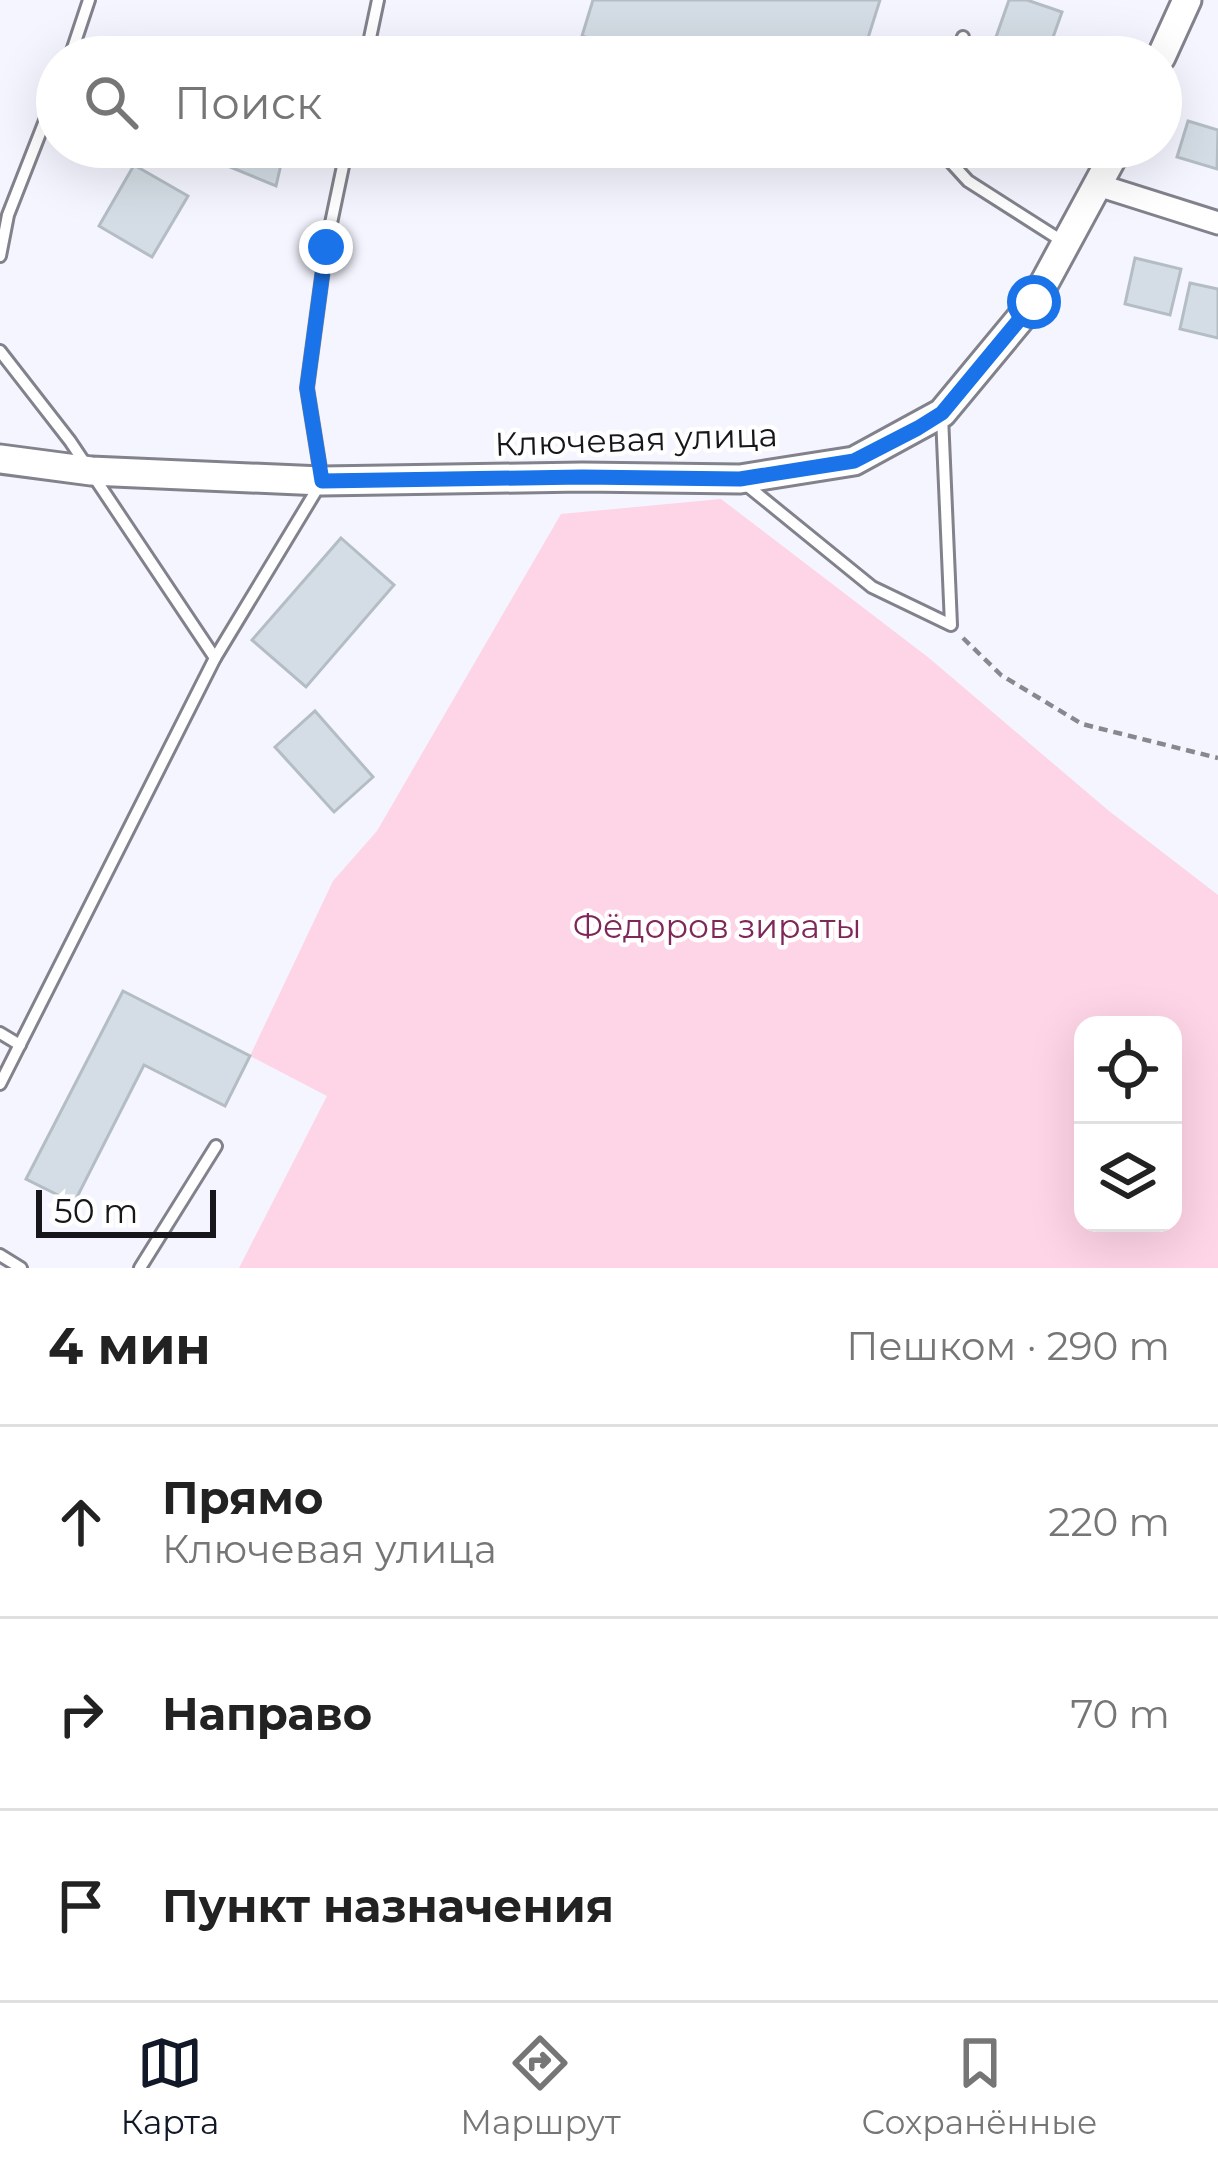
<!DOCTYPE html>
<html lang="ru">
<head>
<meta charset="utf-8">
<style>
	body { margin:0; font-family:Montserrat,sans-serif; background:#f6f6f6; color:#222 }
	.controls { position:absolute; right:36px; bottom:36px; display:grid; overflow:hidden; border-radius:24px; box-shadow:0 12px 48px #0002 }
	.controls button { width:108px; height:108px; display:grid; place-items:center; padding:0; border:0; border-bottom:3px solid #e0e0e0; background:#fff; color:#222; font:60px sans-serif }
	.scale { position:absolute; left:36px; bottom:30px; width:180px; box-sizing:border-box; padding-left:12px; border:6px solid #17171b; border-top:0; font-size:33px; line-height:42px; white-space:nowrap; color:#17171b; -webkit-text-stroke:9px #fff; paint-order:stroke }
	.stop { position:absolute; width:36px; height:36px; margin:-27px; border:9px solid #1a73e8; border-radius:50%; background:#fff }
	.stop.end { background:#1a73e8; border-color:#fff; box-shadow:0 3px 12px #0008 }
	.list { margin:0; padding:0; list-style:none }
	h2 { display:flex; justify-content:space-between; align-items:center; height:156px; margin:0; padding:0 48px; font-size:51px }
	h2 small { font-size:39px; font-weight:400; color:#767676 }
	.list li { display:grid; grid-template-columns:78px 1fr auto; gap:36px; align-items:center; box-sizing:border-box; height:192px; padding:0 48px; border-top:3px solid #e0e0e0 }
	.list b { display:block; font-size:45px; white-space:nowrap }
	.list p { margin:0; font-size:39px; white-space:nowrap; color:#767676 }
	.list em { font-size:39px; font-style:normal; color:#767676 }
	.icon { flex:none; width:66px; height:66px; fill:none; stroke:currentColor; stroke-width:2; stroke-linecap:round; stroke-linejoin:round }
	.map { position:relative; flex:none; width:1218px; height:1268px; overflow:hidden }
	.search { position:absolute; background:#fff; box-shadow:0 12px 48px #0002; left:36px; right:36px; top:36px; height:132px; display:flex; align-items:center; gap:30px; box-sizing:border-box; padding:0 42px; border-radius:66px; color:#767676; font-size:45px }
	.sheet { height:732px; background:#fff }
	nav { display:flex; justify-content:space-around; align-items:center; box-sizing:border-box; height:168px; border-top:3px solid #e0e0e0; background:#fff; font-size:33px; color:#767676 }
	nav a { display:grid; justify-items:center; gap:6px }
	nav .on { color:#111827 }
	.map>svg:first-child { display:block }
	.green { fill:#fed4e7; fill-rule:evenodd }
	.building { fill:#d4dde5; stroke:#b4bdc4; stroke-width:3 }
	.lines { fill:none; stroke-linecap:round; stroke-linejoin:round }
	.service-casing { stroke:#81828c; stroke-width:16 }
	.minor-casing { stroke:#81828c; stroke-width:27 }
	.tertiary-casing { stroke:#81828c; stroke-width:33 }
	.path { stroke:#88898f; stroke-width:4.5; stroke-dasharray:9 6; stroke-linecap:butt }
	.service { stroke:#fff; stroke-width:10 }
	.minor { stroke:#fff; stroke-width:21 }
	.tertiary { stroke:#fff; stroke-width:27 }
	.route { stroke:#1a73e8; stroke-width:15 }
	.labels { text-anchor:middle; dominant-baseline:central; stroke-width:9; stroke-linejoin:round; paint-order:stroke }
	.street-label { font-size:33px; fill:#17171b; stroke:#fff }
	.park-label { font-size:33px; fill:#7e2758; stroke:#fff }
</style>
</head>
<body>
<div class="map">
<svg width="1218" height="1268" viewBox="0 0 1218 1268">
	<rect width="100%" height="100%" fill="#f4f5fe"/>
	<path class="green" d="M721 499 929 658 1109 811 1218 895V1268H239L327 1096 250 1056 333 881 377 831 561 514ZM1083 1025H1173V1223H1083Z"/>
	<g class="building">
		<path d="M593 0H880L862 57H650L582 36Z"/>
		<path d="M1009 0H1027L1062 12 1046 57H989Z"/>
		<path d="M1188 121 1218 130 1217 169 1177 157Z"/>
		<path d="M227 147H285L276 186 223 164Z"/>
		<path d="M134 165 188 196 152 257 99 226Z"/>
		<path d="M1135 258 1181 269 1170 315 1125 304Z"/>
		<path d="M1190 283 1218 289V338L1180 329Z"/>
		<path d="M341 538 394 585 306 687 252 640Z"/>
		<path d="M315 711 373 777 334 812 275 747Z"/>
		<path d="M123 991 250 1056 225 1106 144 1065 74 1203 26 1179Z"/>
	</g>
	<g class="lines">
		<g class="service-casing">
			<g id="service">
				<path d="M70 57 89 0"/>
				<path d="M366 57 378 0"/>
				<path d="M956 57 963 37"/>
				<path d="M937 147 968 181 1062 241"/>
				<path d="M0 256 8 215 57 90"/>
				<path d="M0 351 70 441 215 658 0 1084"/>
				<path d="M744 483 872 587 951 625 942 416"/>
				<path d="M215 658 322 481 307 388 326 247 347 147"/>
				<path d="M0 1033 20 1045"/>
				<path d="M0 1255 21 1268"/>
				<path d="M140 1268 216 1146"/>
			</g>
		</g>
		<g class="minor-casing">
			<path id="minor" d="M1098 185 1218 223"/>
		</g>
		<g class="tertiary-casing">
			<g id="tertiary">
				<path d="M1161 57 1187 0"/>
				<path d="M0 459 91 471 322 481 582 477 740 479 854 461 942 413 1034 302 1118 147"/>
			</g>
		</g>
		<path class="path" d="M963 638 1001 675 1082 724 1218 758"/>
		<use href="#service" class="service"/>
		<use href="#minor" class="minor"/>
		<use href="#tertiary" class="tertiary"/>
	</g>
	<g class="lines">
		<path class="route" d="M326 247 307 388 322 481 582 477 740 479 854 461 918 428 942 413 1034 302"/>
	</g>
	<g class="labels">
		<g class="street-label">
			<text transform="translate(636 439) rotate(-2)">Ключевая улица</text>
		</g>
		<g class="park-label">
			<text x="717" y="926">Фёдоров зираты</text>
		</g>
	</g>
</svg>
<div class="controls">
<button><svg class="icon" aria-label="locate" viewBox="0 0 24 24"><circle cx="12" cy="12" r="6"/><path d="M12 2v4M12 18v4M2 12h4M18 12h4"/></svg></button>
<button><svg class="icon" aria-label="layers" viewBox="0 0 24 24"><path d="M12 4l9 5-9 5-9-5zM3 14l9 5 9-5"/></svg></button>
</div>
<div class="scale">50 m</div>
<div class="stop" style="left:1034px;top:302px"></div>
<div class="stop end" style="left:326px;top:247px"></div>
<div class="search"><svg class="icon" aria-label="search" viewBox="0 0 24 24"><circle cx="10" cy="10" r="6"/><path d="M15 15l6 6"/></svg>Поиск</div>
</div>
<section class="sheet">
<h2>4 мин<small>Пешком · 290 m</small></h2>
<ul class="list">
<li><svg class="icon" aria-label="ahead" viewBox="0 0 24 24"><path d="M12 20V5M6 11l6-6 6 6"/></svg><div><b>Прямо</b><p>Ключевая улица</p></div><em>220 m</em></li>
<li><svg class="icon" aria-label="right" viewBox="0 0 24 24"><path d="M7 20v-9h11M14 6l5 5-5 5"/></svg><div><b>Направо</b></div><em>70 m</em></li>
<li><svg class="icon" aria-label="arrive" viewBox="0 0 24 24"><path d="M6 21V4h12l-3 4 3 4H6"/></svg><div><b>Пункт назначения</b></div></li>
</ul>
</section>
<nav>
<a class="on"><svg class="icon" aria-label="map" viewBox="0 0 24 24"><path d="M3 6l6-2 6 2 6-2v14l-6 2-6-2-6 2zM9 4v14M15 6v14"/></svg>Карта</a>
<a><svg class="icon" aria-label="directions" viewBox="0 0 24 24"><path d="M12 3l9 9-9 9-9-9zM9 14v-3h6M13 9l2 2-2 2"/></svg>Маршрут</a>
<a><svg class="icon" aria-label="saved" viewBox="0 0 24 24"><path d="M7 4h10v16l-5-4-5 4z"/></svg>Сохранённые</a>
</nav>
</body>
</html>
